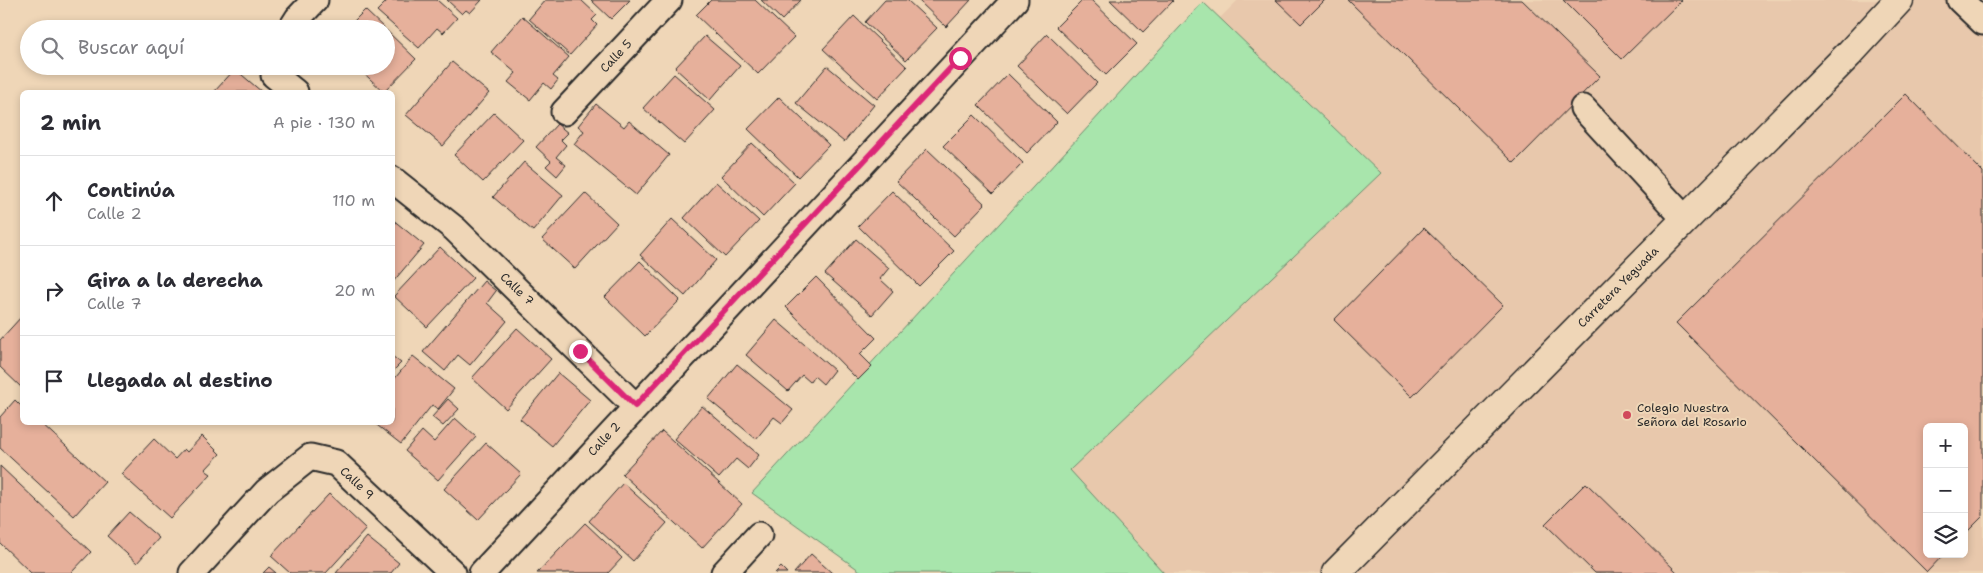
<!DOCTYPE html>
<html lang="es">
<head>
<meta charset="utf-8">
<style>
	body { margin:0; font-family:"Shantell Sans",sans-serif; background:#f7f7f7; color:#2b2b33 }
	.controls { position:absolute; right:15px; bottom:15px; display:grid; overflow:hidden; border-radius:8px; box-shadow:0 2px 8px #0003 }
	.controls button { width:45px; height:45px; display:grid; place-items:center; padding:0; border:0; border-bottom:1px solid #e1e1e2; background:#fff; color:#2b2b33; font:25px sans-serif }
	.stop { position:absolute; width:15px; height:15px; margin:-11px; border:4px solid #db2777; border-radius:50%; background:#fff }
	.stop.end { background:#db2777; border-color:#fff; box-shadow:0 1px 5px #0008 }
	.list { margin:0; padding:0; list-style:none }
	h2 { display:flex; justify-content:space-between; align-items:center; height:65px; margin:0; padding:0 20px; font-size:21px }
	h2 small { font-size:16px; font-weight:400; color:#7c7c81 }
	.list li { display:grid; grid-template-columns:32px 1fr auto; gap:15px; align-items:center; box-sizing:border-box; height:90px; padding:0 20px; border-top:1px solid #e1e1e2 }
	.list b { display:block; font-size:19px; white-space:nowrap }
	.list p { margin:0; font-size:16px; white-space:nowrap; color:#7c7c81 }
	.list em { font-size:16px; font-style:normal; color:#7c7c81 }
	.icon { flex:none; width:28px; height:28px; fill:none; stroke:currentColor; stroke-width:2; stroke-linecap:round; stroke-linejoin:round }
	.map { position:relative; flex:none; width:1983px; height:573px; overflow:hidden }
	.search { position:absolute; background:#fff; box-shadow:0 2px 8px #0003; left:20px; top:20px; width:375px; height:55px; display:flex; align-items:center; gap:12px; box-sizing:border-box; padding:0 18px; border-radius:28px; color:#7c7c81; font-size:19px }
	.panel { position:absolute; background:#fff; box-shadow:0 2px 8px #0003; left:20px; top:90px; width:375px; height:335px; border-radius:8px }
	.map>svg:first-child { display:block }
	.built { fill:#e8c8ac; fill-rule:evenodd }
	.green { fill:#a8e5ac; stroke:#6a886c }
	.building { fill:#e6b09b; stroke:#2b2b2b }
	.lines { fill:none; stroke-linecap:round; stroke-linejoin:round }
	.street-casing { stroke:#2b2b2b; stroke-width:29 }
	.secondary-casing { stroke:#2b2b2b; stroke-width:31 }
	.street { stroke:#efd6b7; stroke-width:25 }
	.secondary { stroke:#efd6b7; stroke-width:28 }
	.route { stroke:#db2777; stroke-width:6 }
	.poi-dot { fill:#d1495b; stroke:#efd6b7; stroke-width:2 }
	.labels { text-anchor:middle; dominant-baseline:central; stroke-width:4; stroke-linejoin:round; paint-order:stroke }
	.street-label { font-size:12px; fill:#2b2b2b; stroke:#efd6b7 }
	.poi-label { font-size:12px; fill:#2b2b2b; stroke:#efd6b7; text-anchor:start }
</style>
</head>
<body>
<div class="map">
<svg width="1983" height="573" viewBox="0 0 1983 573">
	<rect width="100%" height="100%" fill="#efd6b7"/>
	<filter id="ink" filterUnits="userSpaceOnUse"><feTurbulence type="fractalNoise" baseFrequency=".02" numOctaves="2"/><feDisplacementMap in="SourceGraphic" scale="10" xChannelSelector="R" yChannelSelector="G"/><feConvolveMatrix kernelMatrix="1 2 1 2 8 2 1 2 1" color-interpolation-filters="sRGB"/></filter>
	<g filter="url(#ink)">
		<path class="built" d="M1238 0H1983V573H1155L1061 470 1370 162 1219 19ZM1927 427H1964V554H1927Z"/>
		<path class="green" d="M1203 2 1381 173 1070 470 1164 573H863L752 493Z"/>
		<g class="building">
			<path d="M388 0H437L457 18 443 33 437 28 419 48 377 11Z"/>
			<path d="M447 0H482L470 13 466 10 462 14Z"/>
			<path d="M545 0H581L597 15 592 20 597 25 570 55 529 19Z"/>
			<path d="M591 0H630L611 19Z"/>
			<path d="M711 0H755L794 37 758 74 696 15Z"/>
			<path d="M761 0H801L782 20Z"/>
			<path d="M885 0H907L937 28 906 60 865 22Z"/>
			<path d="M918 0H971L946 27Z"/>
			<path d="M1083 0H1091L1137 44 1106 75 1056 27Z"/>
			<path d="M1110 0H1172L1173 1 1143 32Z"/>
			<path d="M1276 0H1325L1301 24Z"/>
			<path d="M1348 0H1522L1600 76 1514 163Z"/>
			<path d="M1563 0H1682L1622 59Z"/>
			<path d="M365 10 385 29H346Z"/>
			<path d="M522 16 569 57 553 76 558 80 551 89 544 83 530 100 508 82 516 73 491 52Z"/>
			<path d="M854 16 907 67 877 99 823 49Z"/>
			<path d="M386 30 416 59 384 92 356 66H386Z"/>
			<path d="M1047 34 1097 83 1067 114 1017 66Z"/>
			<path d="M705 36 740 66 710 100 675 68Z"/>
			<path d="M452 62 489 93 443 146 406 115Z"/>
			<path d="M827 66 874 105 844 142 796 103Z"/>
			<path d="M235 69 262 92H214Z"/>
			<path d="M674 74 715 110 684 144 643 108Z"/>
			<path d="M1008 74 1057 122 1027 153 978 105Z"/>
			<path d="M1906 94 1983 172V516L1964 535V427H1927V554H1944L1927 572 1676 323Z"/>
			<path d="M779 97 829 145 798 177 748 129Z"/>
			<path d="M596 104 624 127 629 121 669 155 636 195 574 144 584 131 578 126Z"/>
			<path d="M494 113 523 140 483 182 454 155Z"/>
			<path d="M974 115 1023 163 993 194 943 146Z"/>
			<path d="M557 124 568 133 561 140 566 145 556 157 566 165 557 176 546 166 551 161 536 147Z"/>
			<path d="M752 143 795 183 763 217 721 176Z"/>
			<path d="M927 149 985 204 954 236 896 181Z"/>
			<path d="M524 162 563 195 533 231 493 197Z"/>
			<path d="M716 182 759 221 725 257 684 218Z"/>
			<path d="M892 191 954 251 919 286 858 226Z"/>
			<path d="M585 193 617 223 575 269 542 239Z"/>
			<path d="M392 219 424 245 392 283Z"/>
			<path d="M672 219 716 260 685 296 640 255Z"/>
			<path d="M1424 228 1503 305 1412 397 1334 320Z"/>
			<path d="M856 239 889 268 880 279 893 291 872 315 825 274Z"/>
			<path d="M440 247 473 278 427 327 394 296Z"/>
			<path d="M640 261 680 300 645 336 605 297Z"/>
			<path d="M816 277 876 338 860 354 872 366 858 380 786 307Z"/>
			<path d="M484 281 496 291 487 303 507 321 470 365 458 355 445 371 423 352Z"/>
			<path d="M22 316V388L0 367V340Z"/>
			<path d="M776 320 834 370 823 384 814 376 810 382 802 375 788 391 746 355Z"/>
			<path d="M517 328 551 359 506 409 472 378Z"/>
			<path d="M392 356 401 363 392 372Z"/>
			<path d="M413 356 454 389 438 409 432 405 401 444 373 422H392V382Z"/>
			<path d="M737 364 793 410 782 423 774 417 756 439 708 399Z"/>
			<path d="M558 373 590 400 552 446 520 419Z"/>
			<path d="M448 399 459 409 443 426 432 417Z"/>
			<path d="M15 400 22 407V422H40L105 482 74 516 0 448V417Z"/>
			<path d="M702 406 759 455 748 469 736 459 719 478 674 439Z"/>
			<path d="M455 418 476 437 438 480 405 451 422 431 434 442Z"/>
			<path d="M662 431 742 504 702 548 622 474Z"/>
			<path d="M202 436 220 454 205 470 211 474 170 518 121 474 154 439 175 459 184 449 187 452Z"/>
			<path d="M486 443 521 474 478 520 444 489Z"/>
			<path d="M0 466 91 552 71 573H31L0 543Z"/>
			<path d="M623 483 667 523 633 561 589 521Z"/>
			<path d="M1586 483 1678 573H1595L1545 524Z"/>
			<path d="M329 494 366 529 326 573H290L271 556Z"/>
			<path d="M129 512 159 538 137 563 107 536Z"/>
			<path d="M585 523 622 558 608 573H537Z"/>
			<path d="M367 537 399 563 391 573H336Z"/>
			<path d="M811 554 832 573H794Z"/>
			<path d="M269 567 276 573H263Z"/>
			<path d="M781 567 787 573H775Z"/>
		</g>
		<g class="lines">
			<g class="street-casing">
				<g id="street">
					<path d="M1960 0 1983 22"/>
					<path d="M291 29 298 18 315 0"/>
					<path d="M275 66 274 75 295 92"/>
					<path d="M1583 108 1685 219"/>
					<path d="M564 112 669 0"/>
					<path d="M392 179 455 229 635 406"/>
					<path d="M192 573 267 491 310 457 336 463 453 573"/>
					<path d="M482 573 1015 0"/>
					<path d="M724 573 759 535"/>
				</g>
			</g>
			<g class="secondary-casing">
				<path id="secondary" d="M1336 573 1849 54 1899 0"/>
			</g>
			<use href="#street" class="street"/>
			<use href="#secondary" class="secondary"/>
		</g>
	</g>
	<g class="lines" filter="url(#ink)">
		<path class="route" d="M580 351 635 406 960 58"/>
	</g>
	<circle class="poi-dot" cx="1627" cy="415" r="5"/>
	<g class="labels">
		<g class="street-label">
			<text transform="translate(616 56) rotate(-47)">Calle 5</text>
			<text transform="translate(1618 287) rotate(-45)">Carretera Yeguada</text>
			<text transform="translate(517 289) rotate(44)">Calle 7</text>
			<text transform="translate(604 439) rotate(-47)">Calle 2</text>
			<text transform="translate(357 483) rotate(43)">Calle 9</text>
		</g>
		<g class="poi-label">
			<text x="1637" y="408">Colegio Nuestra<tspan x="1637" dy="14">Señora del Rosario</tspan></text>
		</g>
	</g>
</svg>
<div class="controls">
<button>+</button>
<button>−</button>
<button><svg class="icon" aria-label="layers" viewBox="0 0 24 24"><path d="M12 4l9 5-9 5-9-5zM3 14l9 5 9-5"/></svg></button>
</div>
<div class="stop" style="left:960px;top:58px"></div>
<div class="stop end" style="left:580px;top:351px"></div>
<div class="search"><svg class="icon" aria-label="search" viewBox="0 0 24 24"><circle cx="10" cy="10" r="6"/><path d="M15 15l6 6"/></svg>Buscar aquí</div>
<section class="panel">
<h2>2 min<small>A pie · 130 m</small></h2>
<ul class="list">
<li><svg class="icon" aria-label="ahead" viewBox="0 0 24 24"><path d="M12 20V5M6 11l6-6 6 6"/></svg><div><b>Continúa</b><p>Calle 2</p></div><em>110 m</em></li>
<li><svg class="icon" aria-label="right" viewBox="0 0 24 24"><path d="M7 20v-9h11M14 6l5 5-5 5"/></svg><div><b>Gira a la derecha</b><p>Calle 7</p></div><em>20 m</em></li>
<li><svg class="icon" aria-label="arrive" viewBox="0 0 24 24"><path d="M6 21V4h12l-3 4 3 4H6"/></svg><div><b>Llegada al destino</b></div></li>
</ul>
</section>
</div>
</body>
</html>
